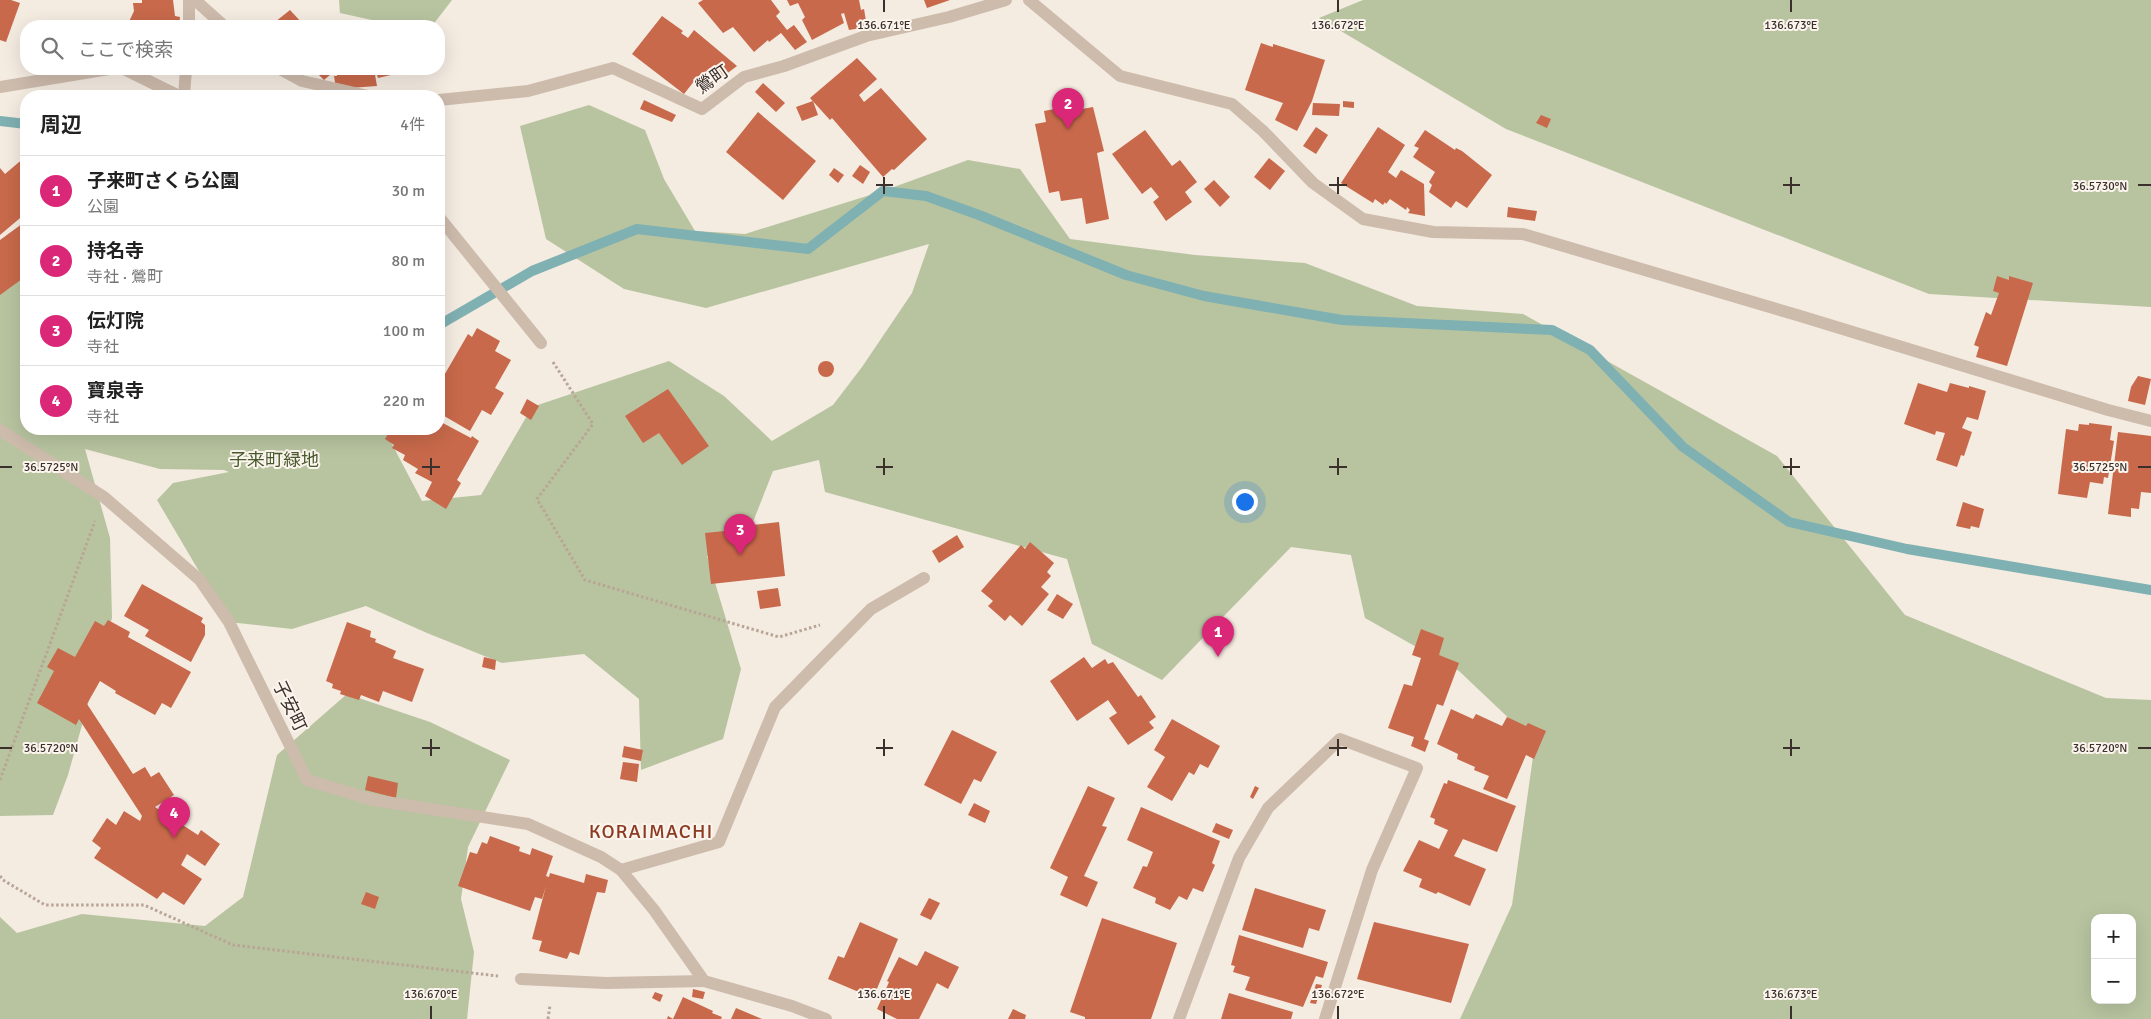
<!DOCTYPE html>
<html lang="ja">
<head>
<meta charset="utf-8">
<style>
	body { margin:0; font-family:Signika,"Noto Sans JP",sans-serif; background:#f2f2f2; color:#222 }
	.controls { position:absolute; right:15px; bottom:15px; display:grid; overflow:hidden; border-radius:10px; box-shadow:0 5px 20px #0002 }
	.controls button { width:45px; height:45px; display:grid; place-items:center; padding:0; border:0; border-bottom:1px solid #e0e0e0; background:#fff; color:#222; font:25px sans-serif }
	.you { position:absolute; left:1244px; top:501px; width:18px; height:18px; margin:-12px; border:4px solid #fff; border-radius:50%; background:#1a73e8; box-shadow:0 0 0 8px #1a73e833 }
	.badge { display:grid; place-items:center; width:32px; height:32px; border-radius:50%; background:#db2777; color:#fff; font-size:16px; font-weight:700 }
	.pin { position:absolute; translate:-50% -41px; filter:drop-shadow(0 1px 2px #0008) }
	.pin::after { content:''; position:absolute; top:26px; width:18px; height:15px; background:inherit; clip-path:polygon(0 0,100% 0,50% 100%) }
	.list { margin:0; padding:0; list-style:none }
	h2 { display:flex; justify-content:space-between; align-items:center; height:65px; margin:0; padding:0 20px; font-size:21px }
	h2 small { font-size:16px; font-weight:400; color:#767676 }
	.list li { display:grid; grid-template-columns:32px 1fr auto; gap:15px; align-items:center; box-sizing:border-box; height:70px; padding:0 20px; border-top:1px solid #e0e0e0 }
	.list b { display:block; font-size:19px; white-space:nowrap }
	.list p { margin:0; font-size:16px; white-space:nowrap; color:#767676 }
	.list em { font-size:16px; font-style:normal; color:#767676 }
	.icon { flex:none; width:28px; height:28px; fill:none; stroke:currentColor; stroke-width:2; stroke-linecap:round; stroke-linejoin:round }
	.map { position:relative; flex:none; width:2151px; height:1019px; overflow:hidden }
	.search { position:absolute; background:#fff; box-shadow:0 5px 20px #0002; left:20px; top:20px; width:425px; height:55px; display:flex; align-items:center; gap:12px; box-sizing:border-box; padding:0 18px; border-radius:20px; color:#767676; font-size:19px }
	.panel { position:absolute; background:#fff; box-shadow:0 5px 20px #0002; left:20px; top:90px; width:425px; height:345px; border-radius:20px }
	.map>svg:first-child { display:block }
	.green { fill:#b8c4a0; fill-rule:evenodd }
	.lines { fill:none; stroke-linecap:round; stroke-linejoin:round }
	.stream { stroke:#7fb0b2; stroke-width:10 }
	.building { fill:#c8694b }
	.path { stroke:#b9a596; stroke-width:3; stroke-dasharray:2.5 2.5; stroke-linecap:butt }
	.minor { stroke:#cdbbac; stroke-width:12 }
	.ticks { fill:none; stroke:#3b302b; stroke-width:2 }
	.labels { text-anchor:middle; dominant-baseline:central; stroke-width:4; stroke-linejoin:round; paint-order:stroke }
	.street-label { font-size:18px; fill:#3b302b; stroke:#fbf5ee }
	.park-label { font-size:18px; fill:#4a5a2e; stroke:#fbf5ee }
	.quarter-label { font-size:20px; letter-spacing:1px; fill:#8c3b22; stroke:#fbf5ee }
	.ticks-label { font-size:12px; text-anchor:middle; fill:#3b302b; stroke:#fbf5ee; stroke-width:4; stroke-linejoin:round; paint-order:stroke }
</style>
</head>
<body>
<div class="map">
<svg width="2151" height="1019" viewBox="0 0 2151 1019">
	<rect width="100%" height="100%" fill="#f4ebe1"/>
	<g class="green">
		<path d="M339 0H452L432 26H399L340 13Z"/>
		<path d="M1363 0H2151V307L1929 294 1506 129 1319 18Z"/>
		<path d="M589 105 645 130 664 179 695 231 745 234 883 191 968 160 1020 169 1070 239 1195 255 1305 263 1417 306 1523 314 1777 456 1905 615 2106 698 2151 700V1019H1460L1512 905 1535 743 1459 671 1365 618 1351 555 1291 547 1162 680 1092 644 1067 559 825 492 819 460 773 471 740 555 707 556 741 669 723 739 641 770 639 699 584 654 502 663 427 633 366 606 292 629 229 622 157 500 173 483 229 472 224 470 160 469 85 449 110 538 112 618 68 775 53 815 0 816V260L26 229V429H384L422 501 481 495 532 407 669 361 724 396 772 441 833 405 862 367 912 293 929 244 706 308 624 289 546 239 520 126ZM2095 918H2132V1000H2095Z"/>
		<path d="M347 694 430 722 510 760 468 847 461 899 474 952 467 1019H0V917L17 933 82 914 205 926 243 897 277 755Z"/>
	</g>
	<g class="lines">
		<g class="stream">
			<path d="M0 121 26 124"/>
			<path d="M439 325 532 271 637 229 808 249 883 191 926 196 979 215 1126 275 1204 296 1342 320 1552 330 1590 350 1683 447 1789 522 1907 549 2151 590"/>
		</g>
	</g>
	<g class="building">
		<path d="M0 0H11L20 3 6 42 0 40Z"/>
		<path d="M142 0H173L175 16 180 17 179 26H127L134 11 133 3H142Z"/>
		<path d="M703 0H771L780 12 776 16 787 30 794 25 807 42 795 50 781 33 769 42 768 40 754 52 733 27 723 33 698 3Z"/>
		<path d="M787 0H859L861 10 864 9 867 27 849 30 844 13 841 14 844 23 812 40 802 20 805 17 798 3 790 6Z"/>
		<path d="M924 0H950L927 8Z"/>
		<path d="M290 10 302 23 304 21 309 26H270Z"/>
		<path d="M662 16 683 31 681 33 688 38 694 30 737 66 721 78 710 68 698 83 695 80 684 94 632 54Z"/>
		<path d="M1261 43 1273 47V44L1325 60 1312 101 1297 131 1275 120 1283 103 1245 90Z"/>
		<path d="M857 58 877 79 859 95 864 102 881 88 927 139 894 170 892 169 883 177 832 118 830 120 810 98Z"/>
		<path d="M298 69H312L304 75Z"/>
		<path d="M313 69H374L377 86 336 89 334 76H337V69L324 80Z"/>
		<path d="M375 69H394L395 74 378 78Z"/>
		<path d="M763 83 785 103 776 112 755 92Z"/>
		<path d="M644 100 676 115 672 122 640 109Z"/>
		<path d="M813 101 818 115 802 121 796 107Z"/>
		<path d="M1343 101 1354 102V108L1343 107Z"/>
		<path d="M1313 103 1340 104 1339 116 1312 115Z"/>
		<path d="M1080 104 1082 109 1093 107 1104 151 1097 153 1109 219 1086 224 1082 198 1061 201 1059 191 1049 193 1035 124 1046 122 1044 111Z"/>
		<path d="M758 112 816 161 783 200 726 152Z"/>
		<path d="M1541 115 1551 119 1547 128 1536 123Z"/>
		<path d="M1316 127 1328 135 1316 154 1303 146Z"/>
		<path d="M1378 127 1405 145 1388 172 1396 178 1401 170 1424 184 1425 216 1408 213 1410 210 1407 207 1406 210 1390 199 1386 204 1385 202 1383 205 1375 199 1373 203 1341 183Z"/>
		<path d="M1145 130 1172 166 1180 160 1197 182 1185 192 1192 202 1166 221 1153 202 1159 197 1151 187 1142 194 1112 154Z"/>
		<path d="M1425 130 1455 150 1456 148 1462 151 1492 175 1467 208 1456 201 1451 208 1429 192 1432 185 1429 182 1435 172 1413 157 1419 148 1414 146Z"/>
		<path d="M25 157 26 159V213L0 235V168L5 174Z"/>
		<path d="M1269 158 1285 171 1270 190 1254 177Z"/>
		<path d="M860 165 870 172 863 184 852 176Z"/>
		<path d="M834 168 844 175 838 183 829 175Z"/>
		<path d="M1214 180 1230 197 1220 207 1204 189Z"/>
		<path d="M1508 207 1537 211 1535 221 1507 217Z"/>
		<path d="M26 221V276L0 295V240Z"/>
		<path d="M1997 276 2009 280V276L2033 283 2007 366 1976 357 1979 347 1974 345 1986 312 1991 315 1999 293 1993 291Z"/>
		<path d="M477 328 500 341 495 351 511 360 495 388 504 393 491 415 482 410 470 431 439 413V377L442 379 468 334 472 337Z"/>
		<circle cx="826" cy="369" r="8"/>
		<path d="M2138 376 2151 379 2145 405 2128 401 2131 387Z"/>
		<path d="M1918 383 1947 392 1950 383 1969 388V386L1986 391 1978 420 1967 417 1962 428 1972 432 1964 456 1961 455 1957 467 1936 460 1945 433 1936 431 1935 435 1904 424Z"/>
		<path d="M668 389 709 446 682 465 659 433 643 443 625 416Z"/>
		<path d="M527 399 539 406 531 420 520 413Z"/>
		<path d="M439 421 471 438 472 436 479 441 457 480 461 483 446 509 425 496 432 482 415 473 418 469 403 460 405 455 392 448 394 445 385 439 391 429H439Z"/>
		<path d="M2089 423 2112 426 2110 440 2114 441 2108 478 2104 477 2103 484 2090 482 2087 498 2058 494 2066 429 2078 431 2079 424 2089 425Z"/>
		<path d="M2118 432 2151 436V493L2141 492 2139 509 2131 508V517L2108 514Z"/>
		<path d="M1963 502 1984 509 1979 528 1971 526 1970 529 1956 526Z"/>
		<path d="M779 522 785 576 711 584 705 533 735 530 734 527Z"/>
		<path d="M957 535 964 547 939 563 932 551Z"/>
		<path d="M1030 542 1054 563 1047 572 1051 576 1041 587 1049 594 1022 626 1010 615 1005 621 988 606 993 601 981 591 1021 545 1025 549Z"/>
		<path d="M142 584 203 618 201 622 205 625V635L191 662 145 636 149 630 124 616Z"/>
		<path d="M778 588 781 606 760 609 757 591Z"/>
		<path d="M1057 594 1073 604 1063 619 1047 610Z"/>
		<path d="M108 620 130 632 128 637 191 672 171 708 162 703 155 715 115 693 116 691 100 681 87 704 133 774 145 767 151 777 159 772 174 795 155 807 198 835 201 830 220 844 205 866 187 854 181 865 202 879 184 905 163 892 157 899 94 858 101 848 92 841 107 818 116 825 124 811 140 821 142 816 79 719 76 725 37 703 54 671 47 667 58 648 75 657 95 621 104 626Z"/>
		<path d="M347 622 371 631 370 637 376 639 375 642 396 651 393 658 424 669 412 702 383 691 379 702 361 695 359 700 340 694 341 691 332 688 333 684 326 681Z"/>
		<path d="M1421 629 1444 638 1439 655 1459 663 1443 706 1437 704 1424 739 1429 741 1425 752 1411 746 1414 737 1388 728 1404 684 1412 686 1421 658 1412 655Z"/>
		<path d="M484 657 496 660 495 670 482 667Z"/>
		<path d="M1084 657 1092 668 1105 659 1108 664 1113 662 1138 697 1141 695 1156 717 1149 722 1154 728 1128 745 1109 718 1117 713 1108 700 1077 721 1050 681Z"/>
		<path d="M1451 709 1473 719 1476 714 1502 726 1507 717 1526 726 1528 723 1546 731 1534 759 1526 755 1507 799 1483 789 1489 776 1474 770 1475 767 1457 759 1458 754 1437 744Z"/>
		<path d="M1172 719 1220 746 1208 768 1200 764 1194 775 1189 772 1172 801 1147 787 1165 757 1154 750Z"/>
		<path d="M952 730 997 752 981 782 974 779 961 804 924 785Z"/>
		<path d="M624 746 643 750 641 761 622 757Z"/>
		<path d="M623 762 639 764 637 782 620 779Z"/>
		<path d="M368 776 398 783 396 798 365 790Z"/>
		<path d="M1448 780 1516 806 1497 852 1463 839 1454 856 1486 869 1470 906 1438 892 1436 894 1419 887 1422 879 1403 871 1419 840 1439 849 1448 830 1434 824 1435 819 1430 817 1444 783 1447 784Z"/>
		<path d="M1088 786 1115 798 1102 826 1107 827 1084 876 1098 882 1087 907 1060 895 1068 877 1050 868Z"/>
		<path d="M1255 786 1259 788 1253 799 1250 797Z"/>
		<path d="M974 803 990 811 985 823 968 815Z"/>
		<path d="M1141 807 1220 841 1212 863 1215 865 1203 892 1193 888 1187 900 1179 896 1170 910 1155 903 1156 898 1133 888 1143 866 1147 867 1153 852 1127 840Z"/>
		<path d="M1216 823 1233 830 1229 839 1212 832Z"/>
		<path d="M490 836 520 847 519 851 530 855 532 848 553 856 546 876 549 877 550 873 584 883 586 874 608 880 605 893 597 892 579 955 570 952 567 959 539 951 542 941 532 939 546 886 542 899 535 897 530 911 458 886 470 852 477 854 482 842 487 844Z"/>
		<path d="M1255 888 1326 910 1319 931 1309 928 1303 948 1242 930Z"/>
		<path d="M366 892 379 897 375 909 361 904Z"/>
		<path d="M929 898 940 903 931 920 920 915Z"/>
		<path d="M1102 918 1177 943 1151 1019H1085V1017L1070 1012Z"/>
		<path d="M860 922 898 939 873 998 828 979 838 956 844 958Z"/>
		<path d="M1374 922 1469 944 1451 1003 1357 979Z"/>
		<path d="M1239 935 1328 962 1323 978 1316 976 1303 1007 1245 990 1250 977 1233 972 1235 966 1231 965Z"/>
		<path d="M925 951 959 967 948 989 937 983 919 1019H897L877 1009 889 982 887 981 899 957 917 966Z"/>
		<path d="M1316 984 1322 985 1316 1004 1310 1003Z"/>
		<path d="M693 989 705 992 703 999 692 997Z"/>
		<path d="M655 992 663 995 660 1002 652 998Z"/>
		<path d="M1229 993 1293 1012 1291 1019H1221Z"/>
		<path d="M683 997 713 1011 712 1013 722 1017 721 1019H667L668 1016 673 1019Z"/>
		<path d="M736 1008 762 1019H731Z"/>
		<path d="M1013 1009 1026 1015 1025 1019H1008Z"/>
	</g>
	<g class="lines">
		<g class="path">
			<path d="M553 362 593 424 537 499 585 580 779 637 820 625"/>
			<path d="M0 780 95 521"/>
			<path d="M0 876 3 880 45 905H144L233 945 498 976"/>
			<path d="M548 1019 550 1005"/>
		</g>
		<g class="minor">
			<path d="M195 0 224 26"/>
			<path d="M1029 0 1120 76 1232 104 1263 131 1313 183 1363 219 1433 232 1523 234 1797 315 2108 410 2151 421"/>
			<path d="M189 26V0"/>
			<path d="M124 69 179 96"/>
			<path d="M280 69 302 81 368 96"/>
			<path d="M0 87 109 69"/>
			<path d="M184 96 186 69"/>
			<path d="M439 100 528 91 613 68 702 109 744 77 784 66 866 36 949 17 1006 0"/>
			<path d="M439 217 541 343"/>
			<path d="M0 430 104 497 200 580 229 622 307 780 373 800 528 824 601 857 621 870 654 910 704 981 792 1006 826 1019"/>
			<path d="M621 870 719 842 775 707 871 609 924 578"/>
			<path d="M521 979 606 983 704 981"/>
			<path d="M1179 1019 1239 858 1268 808 1340 739 1417 768 1372 870 1325 1019"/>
		</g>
	</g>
	<path class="ticks" d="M884 0V12M1338 0V12M1791 0V12M884 177V194M1338 177V194M1791 177V194M876 185H893M1329 185H1347M1783 185H1800M2138 185H2151M431 458V475M884 458V475M1338 458V475M1791 458V475M0 467H12M422 467H440M876 467H893M1329 467H1347M1783 467H1800M2138 467H2151M431 739V756M884 739V756M1338 739V756M1791 739V756M0 748H12M422 748H440M876 748H893M1329 748H1347M1783 748H1800M2138 748H2151M431 1006V1019M884 1006V1019M1338 1006V1019M1791 1006V1019"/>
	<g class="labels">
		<g class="street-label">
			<text transform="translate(712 79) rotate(-35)">鶯町</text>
			<text transform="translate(290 706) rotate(64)">子安町</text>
		</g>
		<g class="park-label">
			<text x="274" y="460">子来町緑地</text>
		</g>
		<g class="quarter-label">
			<text x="651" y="831">KORAIMACHI</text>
		</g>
	</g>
	<g class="ticks-label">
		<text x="884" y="29">136.671°E</text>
		<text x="1338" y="29">136.672°E</text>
		<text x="1791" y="29">136.673°E</text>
		<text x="2100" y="190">36.5730°N</text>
		<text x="51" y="471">36.5725°N</text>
		<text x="2100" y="471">36.5725°N</text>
		<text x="51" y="752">36.5720°N</text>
		<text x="2100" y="752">36.5720°N</text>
		<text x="431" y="998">136.670°E</text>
		<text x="884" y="998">136.671°E</text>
		<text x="1338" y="998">136.672°E</text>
		<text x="1791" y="998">136.673°E</text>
	</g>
</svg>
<div class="controls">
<button>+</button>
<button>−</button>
</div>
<div class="you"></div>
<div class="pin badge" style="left:1218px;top:657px">1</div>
<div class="pin badge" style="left:1068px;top:129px">2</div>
<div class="pin badge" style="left:740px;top:555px">3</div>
<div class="pin badge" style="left:174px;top:838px">4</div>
<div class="search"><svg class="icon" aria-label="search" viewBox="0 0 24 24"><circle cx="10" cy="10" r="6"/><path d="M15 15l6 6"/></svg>ここで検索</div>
<section class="panel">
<h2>周辺<small>4件</small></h2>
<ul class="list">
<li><span class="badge">1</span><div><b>子来町さくら公園</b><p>公園</p></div><em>30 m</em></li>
<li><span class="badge">2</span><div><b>持名寺</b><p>寺社 · 鶯町</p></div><em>80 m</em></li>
<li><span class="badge">3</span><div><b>伝灯院</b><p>寺社</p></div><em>100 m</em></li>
<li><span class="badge">4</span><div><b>寶泉寺</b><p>寺社</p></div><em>220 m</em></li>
</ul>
</section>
</div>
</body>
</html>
